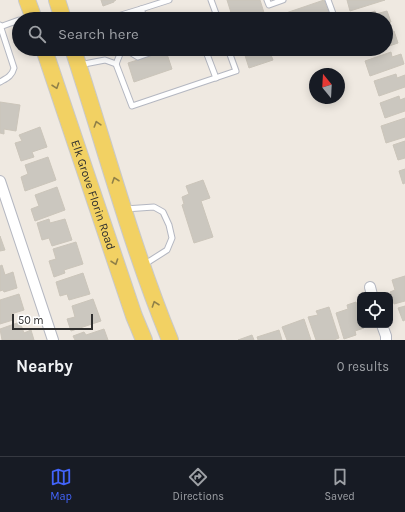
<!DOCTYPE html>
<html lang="en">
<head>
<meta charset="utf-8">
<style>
	body { margin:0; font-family:Karla,sans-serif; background:#20242c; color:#f1f3f6 }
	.controls { position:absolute; right:12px; bottom:12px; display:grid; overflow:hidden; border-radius:8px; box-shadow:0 2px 10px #0003 }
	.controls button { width:36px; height:36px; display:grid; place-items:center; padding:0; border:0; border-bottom:1px solid #363941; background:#171b24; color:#f1f3f6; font:20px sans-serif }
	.compass { position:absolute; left:309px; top:68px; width:36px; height:36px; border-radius:50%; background:#171b24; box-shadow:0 2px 10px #0003; rotate:342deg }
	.scale { position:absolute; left:12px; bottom:10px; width:81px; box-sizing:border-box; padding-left:4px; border:2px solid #2e2e2e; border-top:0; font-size:11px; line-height:14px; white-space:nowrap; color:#2e2e2e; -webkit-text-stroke:3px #fff; paint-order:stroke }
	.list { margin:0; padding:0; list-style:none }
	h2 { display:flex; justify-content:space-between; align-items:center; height:52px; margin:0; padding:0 16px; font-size:17px }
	h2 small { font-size:13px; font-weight:400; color:#9ea1a6 }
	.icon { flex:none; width:22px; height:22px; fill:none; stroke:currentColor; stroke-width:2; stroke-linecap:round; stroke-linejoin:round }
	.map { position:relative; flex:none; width:405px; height:340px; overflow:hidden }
	.search { position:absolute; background:#171b24; box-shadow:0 2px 10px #0003; left:12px; right:12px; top:12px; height:44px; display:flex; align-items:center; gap:10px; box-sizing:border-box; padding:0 14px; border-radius:22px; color:#9ea1a6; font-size:15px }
	.sheet { height:116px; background:#171b24 }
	nav { display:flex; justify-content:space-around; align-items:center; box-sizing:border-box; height:56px; border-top:1px solid #363941; background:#171b24; font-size:11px; color:#9ea1a6 }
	nav a { display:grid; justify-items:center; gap:2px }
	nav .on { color:#4264fb }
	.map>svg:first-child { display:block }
	.building { fill:#cbc7bf; stroke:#cbc5ba }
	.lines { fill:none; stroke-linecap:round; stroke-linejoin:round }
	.lane-casing { stroke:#b4b7c1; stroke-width:7 }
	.street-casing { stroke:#b4b7c1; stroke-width:12 }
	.primary-casing { stroke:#c9c9c9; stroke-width:18 }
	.lane { stroke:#fff; stroke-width:5 }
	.street { stroke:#fff; stroke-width:10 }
	.primary { stroke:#f2d163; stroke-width:16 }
	.oneway { stroke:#908048 }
	.labels { text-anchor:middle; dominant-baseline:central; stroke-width:4; stroke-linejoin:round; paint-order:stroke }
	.street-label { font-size:12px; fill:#2e2e2e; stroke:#fff }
</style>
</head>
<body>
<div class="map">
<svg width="405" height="340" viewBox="0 0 405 340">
	<rect width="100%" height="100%" fill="#efe9e1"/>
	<g class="building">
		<path d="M101 0H116L114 1V2L103 6Z"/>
		<path d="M227 0H260L266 19H233Z"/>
		<path d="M324 0 331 19H284L283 14Z"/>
		<path d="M347 0H385L350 11Z"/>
		<path d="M375 11 376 14 387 11 391 22 386 24V19H353Z"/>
		<path d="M394 31 398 43 386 47V34Z"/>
		<path d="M243 49H276L277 53 271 55 273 60 249 68Z"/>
		<path d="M362 49H380L363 54Z"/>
		<path d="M166 51 172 69 134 82 128 63Z"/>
		<path d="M391 52 392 57 401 54 404 64 370 76 365 61Z"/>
		<path d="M396 74 397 78 405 75V87L379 96 374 81Z"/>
		<path d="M399 96 400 100 405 98V111L385 118 380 103Z"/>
		<path d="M0 102 20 105 16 131 4 129V134L0 133Z"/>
		<path d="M405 118V137L386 143 381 126Z"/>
		<path d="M40 127 47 147 32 152 34 157 21 161 15 143 22 141 19 135Z"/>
		<path d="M405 141V158L398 160 393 145Z"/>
		<path d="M48 157 56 180 25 191 21 177 28 174 25 165Z"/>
		<path d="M405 169V183L403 184 399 171Z"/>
		<path d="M203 180 210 198 201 201 213 237 194 243 182 205 184 204 182 197 189 194 186 186Z"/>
		<path d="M57 187 65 210 35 221 31 209 39 206 35 195Z"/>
		<path d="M49 219 50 223 65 219 72 240 52 246 49 238 42 240 37 223Z"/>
		<path d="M0 236 5 250 0 251Z"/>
		<path d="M76 242 83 264 64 270 65 273 54 277 49 261 56 259 53 249Z"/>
		<path d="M2 265 5 275 13 272 17 288 4 292 3 290 0 291V266Z"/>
		<path d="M83 273 90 294 69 300 67 294 60 296 56 282Z"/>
		<path d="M405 276V301L394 304 390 292 395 290 392 280Z"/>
		<path d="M19 294 24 310 11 314 13 320 0 324V300Z"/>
		<path d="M93 299 101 321 71 331 67 319 75 317 72 306Z"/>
		<path d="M356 302 360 314V325H363L364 328 355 331 356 335 344 339 336 313 348 309 347 305Z"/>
		<path d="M405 306V320L403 321 398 308Z"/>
		<path d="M329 307 339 338 334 340H316L308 317 318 315 316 311Z"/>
		<path d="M304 319 311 340H287L282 327Z"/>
		<path d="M20 322 24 333 31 330 34 340H2L0 329Z"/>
		<path d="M104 329 108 340H75L73 336 84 332 86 335Z"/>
		<path d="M279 330 282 340H258L257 337Z"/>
		<path d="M252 335 254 340H238Z"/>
	</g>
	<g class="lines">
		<g class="lane-casing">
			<g id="lane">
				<path d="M211 0 218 19"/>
				<path d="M267 0 269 5 283 0"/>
				<path d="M328 0 335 19"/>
				<path d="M108 19 141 9"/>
				<path d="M145 19 141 9 169 0"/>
				<path d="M209 19 217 16"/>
				<path d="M0 25 14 68C12 76 7 78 0 82"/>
				<path d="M0 27 19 20"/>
				<path d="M125 49 138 57 161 49"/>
				<path d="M205 49 216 78"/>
				<path d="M116 64 122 49"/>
				<path d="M79 65 105 60 116 64 132 106 236 71 228 49"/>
				<path d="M125 209 154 207 163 212 169 225 172 238 167 250 145 264"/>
			</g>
		</g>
		<g class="street-casing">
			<g id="street">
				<path d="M0 181 53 340"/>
				<path d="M370 287 372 295"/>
				<path d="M382 325 386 336V340"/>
			</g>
		</g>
		<g class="primary-casing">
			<g id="primary">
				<path d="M27 0 34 19"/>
				<path d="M57 0 63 19"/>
				<path id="s1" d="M44 49 134 316 144 340"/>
				<path d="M73 49C105 146 131 245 170 340"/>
			</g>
		</g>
		<use href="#lane" class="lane"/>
		<use href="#street" class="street"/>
		<use href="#primary" class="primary"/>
	</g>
	<defs><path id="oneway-chevron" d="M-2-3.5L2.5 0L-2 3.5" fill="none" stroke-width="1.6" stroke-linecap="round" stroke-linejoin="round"/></defs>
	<g class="oneway">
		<use href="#oneway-chevron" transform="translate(56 86) rotate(71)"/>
		<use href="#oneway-chevron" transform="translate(97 124) rotate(-107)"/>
		<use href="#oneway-chevron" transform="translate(115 180) rotate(-109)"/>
		<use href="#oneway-chevron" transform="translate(115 262) rotate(71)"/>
		<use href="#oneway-chevron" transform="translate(155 304) rotate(-109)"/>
	</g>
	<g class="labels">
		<g class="street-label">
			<text stroke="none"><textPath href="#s1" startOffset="154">Elk Grove Florin Road</textPath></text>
		</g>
	</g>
</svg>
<div class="controls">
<button><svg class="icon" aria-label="locate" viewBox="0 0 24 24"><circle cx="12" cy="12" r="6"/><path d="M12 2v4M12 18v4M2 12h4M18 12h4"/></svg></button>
</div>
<svg class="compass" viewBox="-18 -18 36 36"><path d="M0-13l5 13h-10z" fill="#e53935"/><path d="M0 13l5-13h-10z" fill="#9ea1a6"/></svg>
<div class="scale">50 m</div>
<div class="search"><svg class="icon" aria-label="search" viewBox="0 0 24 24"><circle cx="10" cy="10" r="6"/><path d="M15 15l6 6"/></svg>Search here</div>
</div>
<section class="sheet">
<h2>Nearby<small>0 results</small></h2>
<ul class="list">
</ul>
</section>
<nav>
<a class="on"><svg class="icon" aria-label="map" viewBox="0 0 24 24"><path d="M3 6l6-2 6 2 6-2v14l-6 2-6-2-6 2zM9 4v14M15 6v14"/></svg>Map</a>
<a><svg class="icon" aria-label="directions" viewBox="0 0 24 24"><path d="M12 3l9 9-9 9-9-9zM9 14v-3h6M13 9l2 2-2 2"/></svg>Directions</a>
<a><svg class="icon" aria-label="saved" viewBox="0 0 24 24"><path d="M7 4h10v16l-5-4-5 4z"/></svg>Saved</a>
</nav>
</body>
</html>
